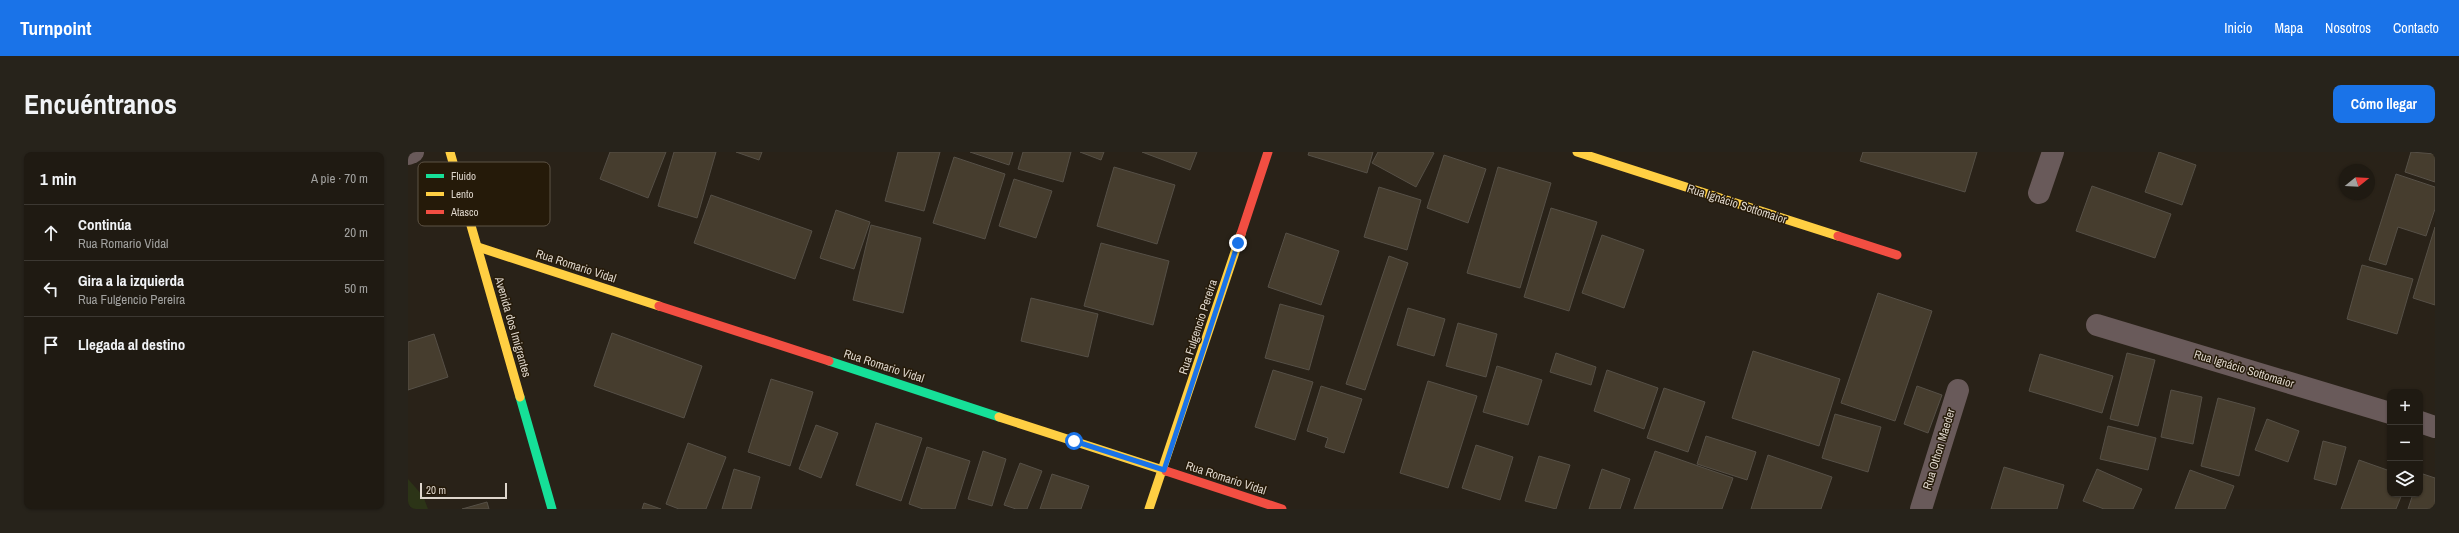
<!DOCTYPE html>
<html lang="es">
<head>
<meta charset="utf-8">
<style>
	body { margin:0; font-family:"Archivo Narrow",sans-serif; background:#27231b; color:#f1f3f6 }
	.controls { position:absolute; right:12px; bottom:12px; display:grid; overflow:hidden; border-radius:8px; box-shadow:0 1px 3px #0004 }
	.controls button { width:36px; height:36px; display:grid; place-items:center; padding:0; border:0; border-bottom:1px solid #3c3832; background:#1f1a12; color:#f1f3f6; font:20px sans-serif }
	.compass { position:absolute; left:1931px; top:12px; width:36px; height:36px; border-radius:50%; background:#1f1a12; box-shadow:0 1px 3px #0004; rotate:72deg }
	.scale { position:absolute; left:12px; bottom:10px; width:87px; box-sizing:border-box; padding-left:4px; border:2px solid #ded6cc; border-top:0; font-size:11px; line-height:14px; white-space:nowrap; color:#ded6cc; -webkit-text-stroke:3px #251a09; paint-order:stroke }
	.stop { position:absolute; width:12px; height:12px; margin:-9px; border:3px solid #1a73e8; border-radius:50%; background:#fff }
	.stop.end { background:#1a73e8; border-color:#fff; box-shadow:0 1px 4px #0008 }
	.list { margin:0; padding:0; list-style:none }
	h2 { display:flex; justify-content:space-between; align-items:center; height:52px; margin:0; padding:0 16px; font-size:17px }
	h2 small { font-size:13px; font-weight:400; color:#a1a19f }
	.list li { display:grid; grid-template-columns:26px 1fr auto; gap:12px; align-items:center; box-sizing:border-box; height:56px; padding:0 16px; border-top:1px solid #3c3832 }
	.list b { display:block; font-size:15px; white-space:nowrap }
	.list p { margin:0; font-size:13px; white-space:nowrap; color:#a1a19f }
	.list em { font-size:13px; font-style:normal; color:#a1a19f }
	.icon { flex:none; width:22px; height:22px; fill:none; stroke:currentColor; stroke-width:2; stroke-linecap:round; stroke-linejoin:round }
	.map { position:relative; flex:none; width:2027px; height:357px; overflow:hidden; border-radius:8px }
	header { display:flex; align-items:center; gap:24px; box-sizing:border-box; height:56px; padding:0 20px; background:#1a73e8; color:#fff }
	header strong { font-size:19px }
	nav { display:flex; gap:22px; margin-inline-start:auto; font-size:14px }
	.intro { display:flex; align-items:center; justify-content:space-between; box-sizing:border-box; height:96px; padding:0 24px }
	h1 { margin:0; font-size:28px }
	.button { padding:10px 18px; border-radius:8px; background:#1a73e8; color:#fff; font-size:14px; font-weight:700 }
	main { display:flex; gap:24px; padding:0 24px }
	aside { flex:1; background:#1f1a12; border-radius:8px; box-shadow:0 1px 3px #0004 }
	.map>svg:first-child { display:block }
	.green { fill:#2c3417 }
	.building { fill:#463d2e; stroke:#565047 }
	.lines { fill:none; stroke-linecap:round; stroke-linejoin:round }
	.street { stroke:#695a5a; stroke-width:22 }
	.fast { stroke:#16e098; stroke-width:9 }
	.slow { stroke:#ffcf43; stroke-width:9 }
	.jam { stroke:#f24e42; stroke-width:9 }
	.route { stroke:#1a73e8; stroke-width:5 }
	.labels { text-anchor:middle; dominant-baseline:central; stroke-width:3; stroke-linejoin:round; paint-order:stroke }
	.street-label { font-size:12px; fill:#ded6cc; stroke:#251a09 }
	.key { fill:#251a09; stroke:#5c5244; stroke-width:1 }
	.key-label { font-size:11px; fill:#ded6cc }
</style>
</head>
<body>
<header>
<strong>Turnpoint</strong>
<nav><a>Inicio</a><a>Mapa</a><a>Nosotros</a><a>Contacto</a></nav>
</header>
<div class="intro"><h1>Encuéntranos</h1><a class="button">Cómo llegar</a></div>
<main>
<aside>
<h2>1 min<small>A pie · 70 m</small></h2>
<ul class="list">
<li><svg class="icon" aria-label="ahead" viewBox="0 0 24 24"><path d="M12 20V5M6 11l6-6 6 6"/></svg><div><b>Continúa</b><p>Rua Romario Vidal</p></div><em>20 m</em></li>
<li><svg class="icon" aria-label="left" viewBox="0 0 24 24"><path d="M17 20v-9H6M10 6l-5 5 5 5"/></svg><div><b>Gira a la izquierda</b><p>Rua Fulgencio Pereira</p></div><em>50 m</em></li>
<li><svg class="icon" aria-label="arrive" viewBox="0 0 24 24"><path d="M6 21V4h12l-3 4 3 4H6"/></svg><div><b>Llegada al destino</b></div></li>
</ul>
</aside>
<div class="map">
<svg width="2027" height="357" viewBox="0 0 2027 357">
	<rect width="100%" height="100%" fill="#292218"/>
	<path class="green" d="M0 327 15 344 20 357H0Z"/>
	<g class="building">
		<path d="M202 0H258L240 46 192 27Z"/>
		<path d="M266 0H308L289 66 250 54Z"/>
		<path d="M328 0H354L351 8Z"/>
		<path d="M490 0H532L516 59 477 49Z"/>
		<path d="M562 0H605L601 13Z"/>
		<path d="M615 0H663L655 30 610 17Z"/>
		<path d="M672 0H696L693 8Z"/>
		<path d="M734 0H789L782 18Z"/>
		<path d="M901 0H965L959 21 900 3Z"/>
		<path d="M970 0H1024L1026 1 1008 35 964 11Z"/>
		<path d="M1455 0H1569L1557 40 1452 9Z"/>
		<path d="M1751 0 1788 13 1774 53 1737 40Z"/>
		<path d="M2003 0 2027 2V30L1997 20Z"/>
		<path d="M1036 3 1078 17 1060 71 1019 56Z"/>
		<path d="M546 5 597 22 577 87 525 71Z"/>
		<path d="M706 15 767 33 749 92 689 74Z"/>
		<path d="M1090 15 1143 31 1112 136 1059 121Z"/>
		<path d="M1988 22 2027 35V57L2018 84 1990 75 1978 113 1961 108Z"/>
		<path d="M606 27 644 39 628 86 591 74Z"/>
		<path d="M1684 34 1763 62 1747 106 1668 79Z"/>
		<path d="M971 35 1013 48 999 98 956 85Z"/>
		<path d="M303 43 404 79 387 127 286 91Z"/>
		<path d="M1143 56 1189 70 1161 159 1116 145Z"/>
		<path d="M428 58 462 70 446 117 412 106Z"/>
		<path d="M463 73 513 86 495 161 445 148Z"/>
		<path d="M2027 75V153L2005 146Z"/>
		<path d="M878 81 931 99 913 153 860 135Z"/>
		<path d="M1194 83 1236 98 1216 156 1174 141Z"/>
		<path d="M693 91 761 109 745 173 676 154Z"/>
		<path d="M981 104 1000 111 957 238 938 232Z"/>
		<path d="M1954 113 2005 127 1989 182 1939 167Z"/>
		<path d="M1470 141 1524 159 1487 269 1433 251Z"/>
		<path d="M623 146 690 162 680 205 613 189Z"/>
		<path d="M872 152 916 164 901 218 857 206Z"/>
		<path d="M1000 156 1037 167 1026 204 989 193Z"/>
		<path d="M1050 171 1089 182 1078 225 1038 214Z"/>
		<path d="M204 181 294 214 276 266 186 234Z"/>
		<path d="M26 182 40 225 0 238V190Z"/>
		<path d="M1345 199 1432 227 1411 294 1324 266Z"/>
		<path d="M1148 201 1188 215 1183 233 1142 220Z"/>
		<path d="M1719 201 1747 208 1730 274 1702 267Z"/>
		<path d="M1632 202 1705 224 1694 261 1621 239Z"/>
		<path d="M1089 214 1134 228 1120 273 1075 260Z"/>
		<path d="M865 218 905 230 887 288 847 275Z"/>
		<path d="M1199 218 1250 236 1236 277 1186 259Z"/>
		<path d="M363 227 405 240 382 314 340 300Z"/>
		<path d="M1020 229 1069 244 1040 336 992 321Z"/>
		<path d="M913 234 954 247 936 301 917 295 920 286 899 279Z"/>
		<path d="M1509 234 1534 243 1520 281 1496 272Z"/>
		<path d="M1256 236 1297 250 1280 300 1239 286Z"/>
		<path d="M1763 238 1794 245 1785 292 1753 285Z"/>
		<path d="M1810 246 1847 256 1831 324 1793 314Z"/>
		<path d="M1427 262 1473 275 1460 320 1414 306Z"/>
		<path d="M1859 267 1891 279 1880 310 1847 298Z"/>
		<path d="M468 271 514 286 493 349 448 333Z"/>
		<path d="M408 273 430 281 413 326 391 317Z"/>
		<path d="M1700 274 1748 286 1740 318 1692 307Z"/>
		<path d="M1298 284 1348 300 1339 328 1289 312Z"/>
		<path d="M1915 289 1938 295 1928 333 1906 327Z"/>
		<path d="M280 291 318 305 298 357H271L258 352Z"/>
		<path d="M1068 293 1105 305 1092 348 1054 336Z"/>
		<path d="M519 295 562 309 547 357H515L501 352Z"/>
		<path d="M575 299 598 307 584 354 560 347Z"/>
		<path d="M1247 299 1325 326 1314 357H1226Z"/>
		<path d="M1360 303 1424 325 1413 357H1343Z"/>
		<path d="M1131 304 1162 313 1148 357 1117 349Z"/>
		<path d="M1951 308 1982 319V342H1994L1988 357H1933Z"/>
		<path d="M612 311 634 319 619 357H608L596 353Z"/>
		<path d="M1596 315 1656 333 1649 357H1583Z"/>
		<path d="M326 317 352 325 343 357H314Z"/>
		<path d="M1194 317 1222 327 1212 357H1181Z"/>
		<path d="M1689 317 1734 337 1725 357H1696L1675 349Z"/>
		<path d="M1782 318 1826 334 1817 357H1767Z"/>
		<path d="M2012 321 2027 326V357H2000L2005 342H2012Z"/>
		<path d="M644 322 681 334 673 357H632Z"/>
		<path d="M79 350 81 357H54Z"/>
		<path d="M236 351 253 357H234Z"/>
	</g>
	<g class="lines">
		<g class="street">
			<path d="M0 2 5 0"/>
			<path d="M1631 41 1645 0"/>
			<path d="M1689 173 1982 261"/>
			<path d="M2012 270 2027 275"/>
			<path d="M1513 357 1550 238"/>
		</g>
		<g class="fast">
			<path d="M421 209 591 265"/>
			<path d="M112 245 144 357"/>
		</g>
		<g class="slow">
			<path d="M42 0 112 245"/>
			<path d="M1169 0 1430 84"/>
			<path d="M70 95 251 154"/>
			<path d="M591 265 758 319"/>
			<path d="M741 357 833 82"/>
		</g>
		<g class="jam">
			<path d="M833 82 860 0"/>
			<path d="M1430 84 1489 103"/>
			<path d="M251 154 421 209"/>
			<path d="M758 319 874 357"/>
		</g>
	</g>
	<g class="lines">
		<path class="route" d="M666 289 756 318 830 91"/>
	</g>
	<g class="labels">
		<g class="street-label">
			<text transform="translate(1329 52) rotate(18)">Rua Ignácio Sottomaior</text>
			<text transform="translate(168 114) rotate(18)">Rua Romario Vidal</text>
			<text transform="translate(105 175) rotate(74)">Avenida dos Imigrantes</text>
			<text transform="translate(790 175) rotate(-72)">Rua Fulgencio Pereira</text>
			<text transform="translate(476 214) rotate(18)">Rua Romario Vidal</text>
			<text transform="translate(1836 217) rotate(17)">Rua Ignácio Sottomaior</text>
			<text transform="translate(1531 297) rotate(-73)">Rua Othon Maeder</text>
			<text transform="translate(818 326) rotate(18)">Rua Romario Vidal</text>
		</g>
	</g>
	<rect x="10" y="10" width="132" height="64" rx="6" class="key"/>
	<rect x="18" y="22" width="18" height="4" fill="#16e098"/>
	<rect x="18" y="40" width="18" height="4" fill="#ffcf43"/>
	<rect x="18" y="58" width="18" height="4" fill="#f24e42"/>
	<g class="key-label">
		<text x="43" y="28">Fluido</text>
		<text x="43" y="46">Lento</text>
		<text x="43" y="64">Atasco</text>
	</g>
</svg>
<div class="controls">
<button>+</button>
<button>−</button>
<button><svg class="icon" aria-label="layers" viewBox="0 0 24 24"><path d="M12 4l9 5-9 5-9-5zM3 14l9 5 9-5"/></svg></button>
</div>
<svg class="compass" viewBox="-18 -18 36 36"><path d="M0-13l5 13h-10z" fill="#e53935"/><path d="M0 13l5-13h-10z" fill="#a1a19f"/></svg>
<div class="scale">20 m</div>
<div class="stop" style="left:666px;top:289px"></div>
<div class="stop end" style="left:830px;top:91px"></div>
</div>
</main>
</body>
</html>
